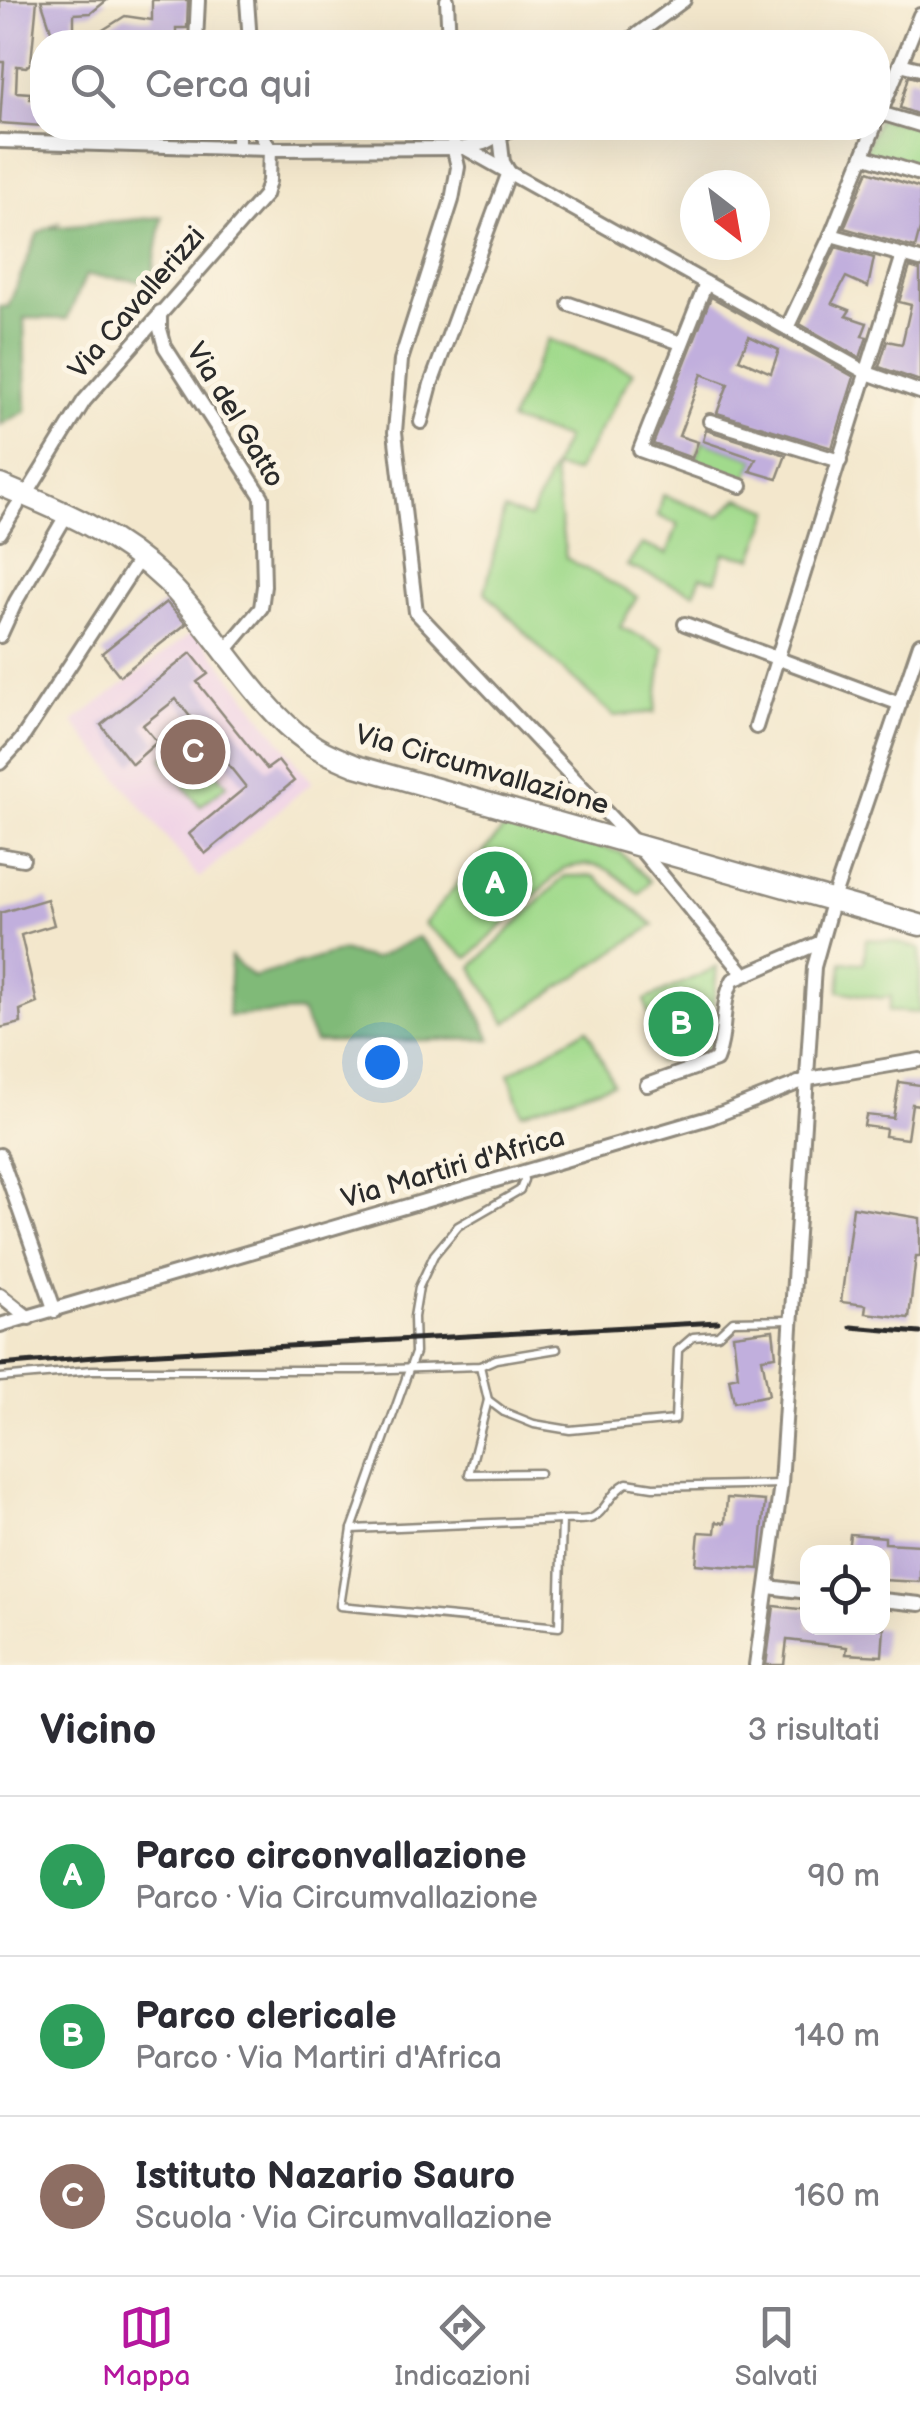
<!DOCTYPE html>
<html lang="it">
<head>
<meta charset="utf-8">
<style>
	body { margin:0; font-family:"Balsamiq Sans",sans-serif; background:#f2f2f3; color:#2b2b33 }
	.controls { position:absolute; right:30px; bottom:30px; display:grid; overflow:hidden; border-radius:20px; box-shadow:0 10px 40px #0002 }
	.controls button { width:90px; height:90px; display:grid; place-items:center; padding:0; border:0; border-bottom:2px solid #e1e1e2; background:#fff; color:#2b2b33; font:50px sans-serif }
	.compass { position:absolute; left:680px; top:170px; width:90px; height:90px; border-radius:50%; background:#fff; box-shadow:0 10px 40px #0002; rotate:149deg }
	.you { position:absolute; left:382px; top:1062px; width:35px; height:35px; margin:-25px; border:8px solid #fff; border-radius:50%; background:#1a73e8; box-shadow:0 0 0 15px #1a73e833 }
	.badge { display:grid; place-items:center; width:65px; height:65px; border-radius:50%; background:#b5179e; color:#fff; font-size:32px; font-weight:700 }
	.pin { position:absolute; translate:-50% -50%; border:5px solid #fff; box-shadow:0 2px 10px #0006 }
	.list { margin:0; padding:0; list-style:none }
	h2 { display:flex; justify-content:space-between; align-items:center; height:130px; margin:0; padding:0 40px; font-size:42px }
	h2 small { font-size:32px; font-weight:400; color:#7c7c81 }
	.list li { display:grid; grid-template-columns:65px 1fr auto; gap:30px; align-items:center; box-sizing:border-box; height:160px; padding:0 40px; border-top:2px solid #e1e1e2 }
	.list b { display:block; font-size:38px; white-space:nowrap }
	.list p { margin:0; font-size:32px; white-space:nowrap; color:#7c7c81 }
	.list em { font-size:32px; font-style:normal; color:#7c7c81 }
	.icon { flex:none; width:55px; height:55px; fill:none; stroke:currentColor; stroke-width:2; stroke-linecap:round; stroke-linejoin:round }
	.map { position:relative; flex:none; width:920px; height:1665px; overflow:hidden }
	.search { position:absolute; background:#fff; box-shadow:0 10px 40px #0002; left:30px; right:30px; top:30px; height:110px; display:flex; align-items:center; gap:25px; box-sizing:border-box; padding:0 35px; border-radius:40px; color:#7c7c81; font-size:38px }
	.sheet { height:610px; background:#fff }
	nav { display:flex; justify-content:space-around; align-items:center; box-sizing:border-box; height:140px; border-top:2px solid #e1e1e2; background:#fff; font-size:28px; color:#7c7c81 }
	nav a { display:grid; justify-items:center; gap:5px }
	nav .on { color:#b5179e }
	.map>svg:first-child { display:block }
	.built { fill:#efd0e6 }
	.green { fill:#a1da8c; stroke:#66825c; stroke-width:2.5 }
	.forest { fill:#80ba78; stroke:#567252; stroke-width:2.5 }
	.building { fill:#c1afdd; fill-rule:evenodd }
	.lines { fill:none; stroke-linecap:round; stroke-linejoin:round }
	.lane-casing { stroke:#8f897c; stroke-width:11 }
	.street-casing { stroke:#8f897c; stroke-width:18 }
	.primary-casing { stroke:#8f897c; stroke-width:25 }
	.lane { stroke:#fff; stroke-width:6 }
	.street { stroke:#fff; stroke-width:12 }
	.primary { stroke:#fff; stroke-width:20 }
	.rail { stroke:#2b2b2b; stroke-width:5 }
	.labels { text-anchor:middle; dominant-baseline:central; stroke-width:10; stroke-linejoin:round; paint-order:stroke }
	.street-label { font-size:28px; fill:#2b2b2b; stroke:#fcf5e5 }
</style>
</head>
<body>
<div class="map">
<svg width="920" height="1665" viewBox="0 0 920 1665">
	<rect width="100%" height="100%" fill="#fcf5e5"/>
	<filter id="ink" filterUnits="userSpaceOnUse"><feTurbulence type="fractalNoise" baseFrequency=".01" numOctaves="2"/><feDisplacementMap in="SourceGraphic" scale="20" xChannelSelector="R" yChannelSelector="G"/><feConvolveMatrix kernelMatrix="1 2 1 2 8 2 1 2 1" color-interpolation-filters="sRGB"/></filter>
	<filter id="wash" filterUnits="userSpaceOnUse"><feTurbulence type="fractalNoise" baseFrequency=".0048" numOctaves="4" result="noise"/><feDisplacementMap in="SourceGraphic" scale="40" xChannelSelector="R" yChannelSelector="G"/><feGaussianBlur stdDeviation="2.25" result="paint"/><feColorMatrix in="noise" values="0 0 0 0 0 0 0 0 0 0 0 0 0 0 0 0 0 1.4 0 .05"/><feComposite in="paint" operator="in"/></filter>
	<g filter="url(#wash)">
		<rect width="100%" height="100%" fill="#f3e7cc"/>
		<path class="built" d="M195 630 312 782 199 878 73 722Z"/>
		<g class="green">
			<path d="M878 119 920 125V174L863 156Z"/>
			<path d="M548 339 633 372 576 472 553 468 566 558 637 597 620 627 664 648 655 712 614 716 552 660 485 592 504 510 530 518 566 438 510 421Z"/>
			<path d="M703 441 756 459 744 482 693 466Z"/>
			<path d="M663 495 719 516 739 498 771 510 753 558 724 553 716 580 701 577 694 593 627 566 642 544 667 554 678 524 658 516Z"/>
			<path d="M188 737 227 785 200 806 162 758Z"/>
			<path d="M510 821 620 852 650 881 639 894C611 870 602 859 564 868L468 958 424 924Z"/>
			<path d="M565 876H594L654 925 506 1023 472 967Z"/>
			<path d="M866 939 891 941 920 949V1013L889 1011 891 996 880 998 839 991 842 962 864 963Z"/>
			<path d="M717 967 709 1048 658 1062 645 1000Z"/>
			<path d="M587 1029 613 1083 522 1113 509 1074Z"/>
		</g>
		<g class="forest">
			<path d="M162 217 151 282 86 275 67 319 24 318 26 411 0 425V306L8 307 38 233 60 222 51 228Z"/>
			<path d="M418 937 462 980 491 1039 315 1042 301 1012 228 1016 231 957 253 977 341 951 373 959Z"/>
		</g>
		<g id="blocks">
			<g class="building">
				<path d="M0 0H37L31 63 26 67 17 66 16 92 30 93V99H42V126L0 123 4 62H0Z"/>
				<path d="M41 0H107L91 13 74 14V29H68L66 38 52 33Z"/>
				<path d="M152 0H188L187 28H176V42H84L125 16 152 20Z"/>
				<path d="M909 76 920 79V115L900 108Z"/>
				<path d="M868 171 920 188V229L915 248 844 228Z"/>
				<path d="M836 247 874 258 868 287 846 277 832 303 850 310 846 316 867 323 862 336 867 337 860 358 800 324Z"/>
				<path d="M910 267 920 270V381L879 367 887 341 902 344 911 305 899 302Z"/>
				<path d="M711 297 854 377 832 448 717 413 728 384 702 374 679 436 698 442 692 458 653 444ZM749 336 779 350 771 373 739 359Z"/>
				<path d="M706 430 786 455 777 479 750 471 756 459 703 441Z"/>
				<path d="M166 602 186 624 120 676 102 653Z"/>
				<path d="M191 653 208 674 197 682 267 769 278 761 294 781 205 854 189 834 246 787 176 699 143 725 157 742 132 764 101 725Z"/>
				<path d="M47 899 54 925 21 935 37 1003 20 1010 21 1023 0 1028V913Z"/>
				<path d="M899 1082 920 1085V1105L912 1104 907 1139 885 1136 886 1129 864 1126 866 1115 893 1118Z"/>
				<path d="M853 1207 920 1218V1256H916L909 1318 865 1313 866 1305 841 1302Z"/>
				<path d="M773 1330 776 1356 762 1358 769 1395 734 1402 729 1378 738 1376 733 1335Z"/>
				<path d="M727 1498 765 1501 759 1569 696 1564 699 1532 715 1533 716 1522 725 1523Z"/>
				<path d="M850 1534 885 1537V1543L920 1545V1582L882 1580V1552H848Z"/>
				<path d="M774 1606 808 1610V1628H884L882 1656 846 1654 847 1647 787 1640 784 1665H766Z"/>
			</g>
		</g>
	</g>
	<g filter="url(#ink)">
		<use href="#blocks" fill-opacity="0" stroke="#8f897c" stroke-width="2.5"/>
		<g class="lines">
			<g class="lane-casing">
				<g id="lane">
					<path d="M523 1174 524 1180 520 1190 458 1226 434 1255 419 1287 414 1317 415 1353 352 1529 340 1606 559 1627 562 1520C570 1519 581 1521 589 1519 605 1515 609 1492 627 1483L653 1487 781 1484"/>
					<path d="M480 1366 488 1400 504 1412 534 1424 570 1430 675 1420 678 1350 693 1337 718 1335 733 1321 789 1320"/>
					<path d="M0 1378 92 1370H361L480 1366 496 1359 557 1349"/>
					<path d="M488 1400 469 1474 540 1473"/>
					<path d="M352 1529 562 1520"/>
				</g>
			</g>
			<g class="street-casing">
				<g id="street">
					<path d="M247 0 250 42"/>
					<path d="M447 0 449 42"/>
					<path d="M196 42 198 0"/>
					<path d="M627 42 684 0"/>
					<path d="M900 64 920 69"/>
					<path d="M880 113 920 125"/>
					<path d="M878 119 920 15"/>
					<path d="M238 128V149"/>
					<path d="M257 128 270 149"/>
					<path d="M454 128 453 146 458 167 452 200 401 360 395 432 416 612 635 843 744 974"/>
					<path d="M0 141 270 149 465 148 484 143 513 128"/>
					<path d="M465 148 867 373 920 392"/>
					<path d="M863 156 920 174"/>
					<path d="M831 235 920 260"/>
					<path d="M706 283 640 450 741 486"/>
					<path d="M569 304 681 343"/>
					<path d="M160 312V329L165 347 262 497 264 586 261 608 225 651"/>
					<path d="M787 328 831 235 874 128"/>
					<path d="M710 421 840 461"/>
					<path d="M421 422 431 384 509 172 503 162 500 136"/>
					<path d="M30 489 84 401 265 195 269 181 270 149"/>
					<path d="M0 533 17 506"/>
					<path d="M685 624 900 704"/>
					<path d="M0 636 16 601 67 514"/>
					<path d="M756 727 903 255"/>
					<path d="M0 763 21 740 140 558"/>
					<path d="M0 855 23 859"/>
					<path d="M647 1085 716 1060C727 1034 720 1004 733 980L819 943"/>
					<path d="M0 1155 55 1311"/>
					<path d="M0 1295 29 1318"/>
					<path d="M0 1325 712 1117 808 1079 920 1060"/>
					<path d="M769 1587 808 1592"/>
					<path d="M882 1600 920 1604"/>
					<path d="M756 1665 781 1484 814 967 833 899 920 644"/>
				</g>
			</g>
			<g class="primary-casing">
				<path id="primary" d="M0 485C63 511 116 533 166 581 213 627 255 705 308 742 323 753 340 759 356 766L920 925"/>
			</g>
			<use href="#lane" class="lane"/>
			<use href="#street" class="street"/>
			<use href="#primary" class="primary"/>
			<g class="rail">
				<path d="M851 1327 920 1333"/>
				<path d="M0 1365 106 1356 718 1322"/>
			</g>
		</g>
	</g>
	<g class="labels">
		<g class="street-label">
			<text transform="translate(137 303) rotate(-49)">Via Cavallerizzi</text>
			<text transform="translate(235 415) rotate(59)">Via del Gatto</text>
			<text transform="translate(482 770) rotate(16)">Via Circumvallazione</text>
			<text transform="translate(453 1168) rotate(-16)">Via Martiri d'Africa</text>
		</g>
	</g>
</svg>
<div class="controls">
<button><svg class="icon" aria-label="locate" viewBox="0 0 24 24"><circle cx="12" cy="12" r="6"/><path d="M12 2v4M12 18v4M2 12h4M18 12h4"/></svg></button>
</div>
<svg class="compass" viewBox="-18 -18 36 36"><path d="M0-13l5 13h-10z" fill="#e53935"/><path d="M0 13l5-13h-10z" fill="#7c7c81"/></svg>
<div class="you"></div>
<div class="pin badge" style="left:495px;top:884px;background:#2e9e5b">A</div>
<div class="pin badge" style="left:681px;top:1024px;background:#2e9e5b">B</div>
<div class="pin badge" style="left:193px;top:752px;background:#8d6e63">C</div>
<div class="search"><svg class="icon" aria-label="search" viewBox="0 0 24 24"><circle cx="10" cy="10" r="6"/><path d="M15 15l6 6"/></svg>Cerca qui</div>
</div>
<section class="sheet">
<h2>Vicino<small>3 risultati</small></h2>
<ul class="list">
<li><span class="badge" style="background:#2e9e5b">A</span><div><b>Parco circonvallazione</b><p>Parco · Via Circumvallazione</p></div><em>90 m</em></li>
<li><span class="badge" style="background:#2e9e5b">B</span><div><b>Parco clericale</b><p>Parco · Via Martiri d'Africa</p></div><em>140 m</em></li>
<li><span class="badge" style="background:#8d6e63">C</span><div><b>Istituto Nazario Sauro</b><p>Scuola · Via Circumvallazione</p></div><em>160 m</em></li>
</ul>
</section>
<nav>
<a class="on"><svg class="icon" aria-label="map" viewBox="0 0 24 24"><path d="M3 6l6-2 6 2 6-2v14l-6 2-6-2-6 2zM9 4v14M15 6v14"/></svg>Mappa</a>
<a><svg class="icon" aria-label="directions" viewBox="0 0 24 24"><path d="M12 3l9 9-9 9-9-9zM9 14v-3h6M13 9l2 2-2 2"/></svg>Indicazioni</a>
<a><svg class="icon" aria-label="saved" viewBox="0 0 24 24"><path d="M7 4h10v16l-5-4-5 4z"/></svg>Salvati</a>
</nav>
</body>
</html>
